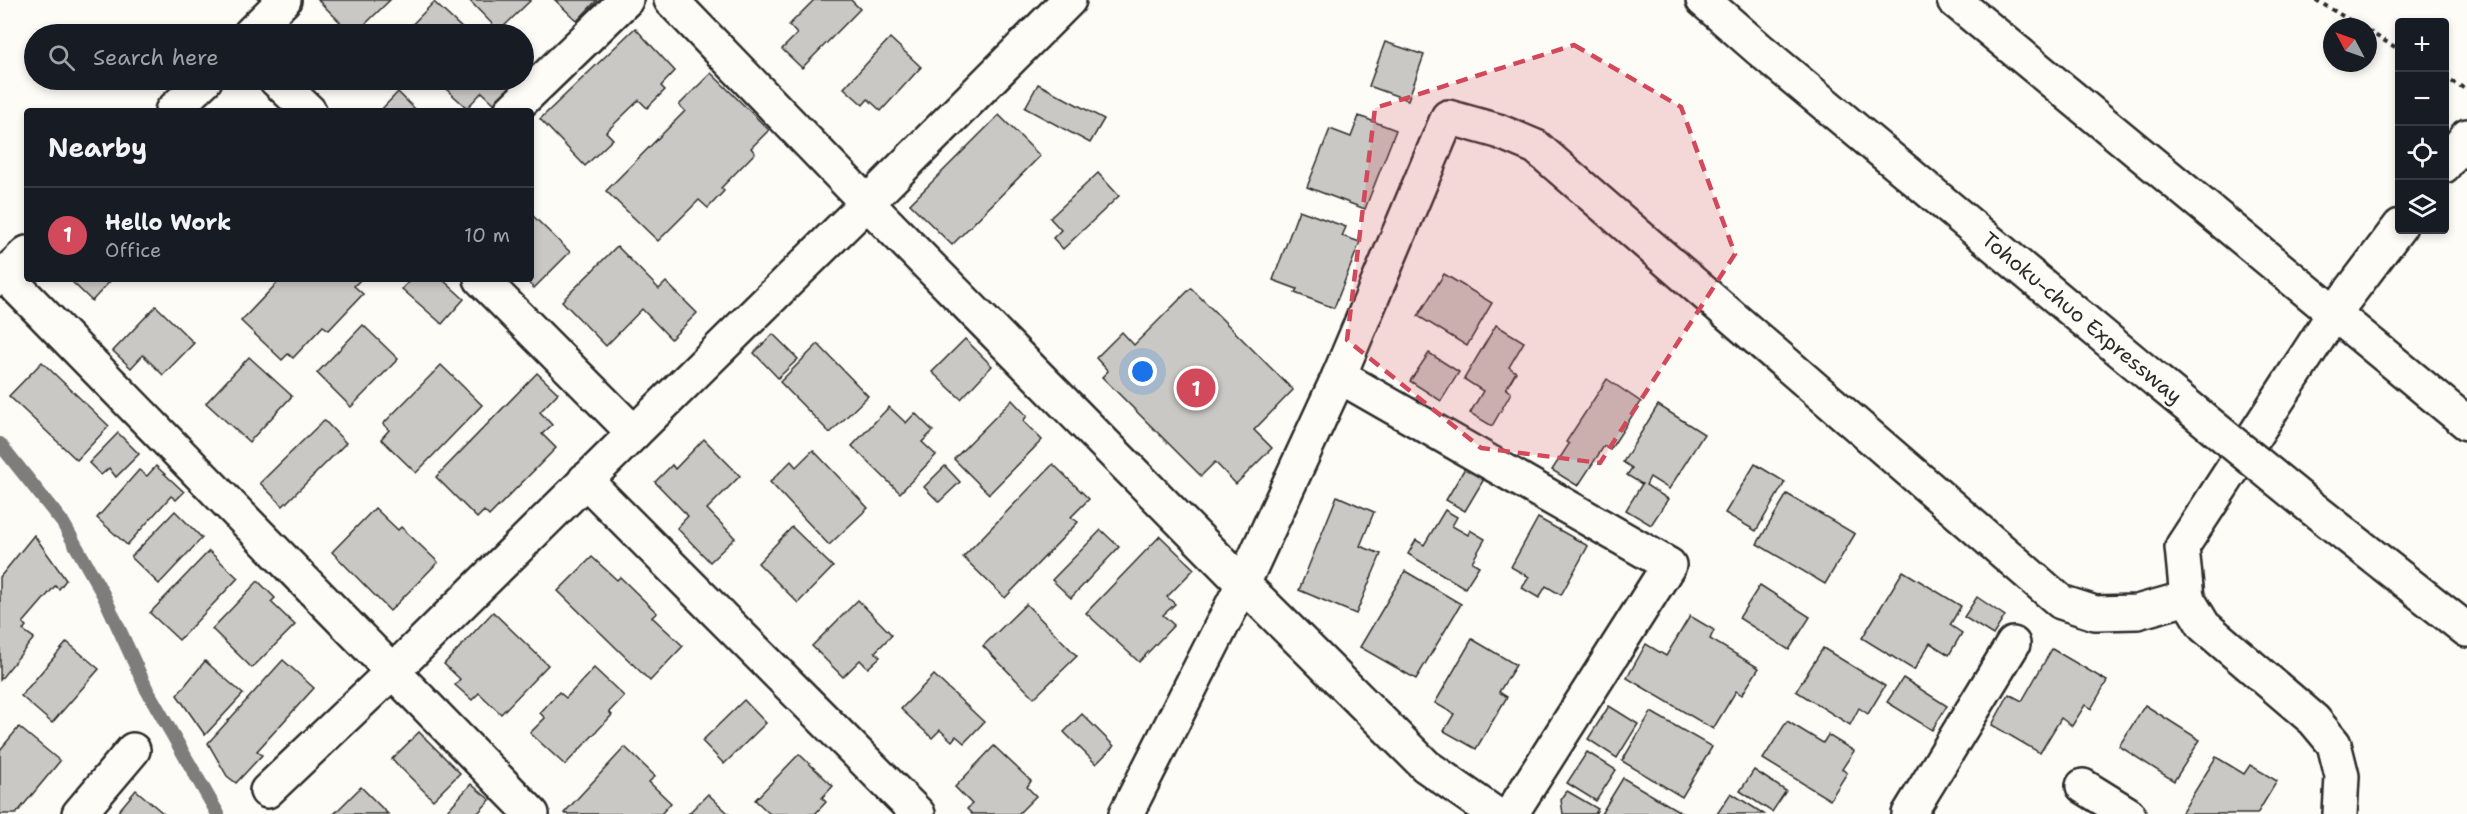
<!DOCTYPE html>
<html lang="en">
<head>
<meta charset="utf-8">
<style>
	body { margin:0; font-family:"Shantell Sans",sans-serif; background:#242831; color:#f1f3f6 }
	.controls { position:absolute; right:18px; top:18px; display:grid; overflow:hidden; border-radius:6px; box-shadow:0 3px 9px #0003 }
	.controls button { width:54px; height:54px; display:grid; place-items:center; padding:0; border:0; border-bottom:2px solid #363941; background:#171b24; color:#f1f3f6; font:30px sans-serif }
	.compass { position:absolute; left:2323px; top:18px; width:54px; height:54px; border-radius:50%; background:#171b24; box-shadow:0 3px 9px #0003; rotate:311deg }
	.you { position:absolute; left:1143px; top:372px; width:21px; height:21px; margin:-15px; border:4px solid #fff; border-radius:50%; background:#1a73e8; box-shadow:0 0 0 9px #1a73e833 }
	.badge { display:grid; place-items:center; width:39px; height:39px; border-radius:50%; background:#d1495b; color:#fff; font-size:20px; font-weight:700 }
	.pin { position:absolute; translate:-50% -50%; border:3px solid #fff; box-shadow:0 2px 6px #0006 }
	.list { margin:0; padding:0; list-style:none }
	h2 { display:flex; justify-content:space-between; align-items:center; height:78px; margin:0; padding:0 24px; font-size:26px }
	h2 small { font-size:20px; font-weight:400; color:#9ea1a6 }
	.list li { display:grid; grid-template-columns:39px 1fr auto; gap:18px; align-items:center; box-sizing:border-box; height:96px; padding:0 24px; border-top:2px solid #363941 }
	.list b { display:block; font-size:22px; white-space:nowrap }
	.list p { margin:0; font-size:20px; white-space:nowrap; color:#9ea1a6 }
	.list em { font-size:20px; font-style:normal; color:#9ea1a6 }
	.icon { flex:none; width:33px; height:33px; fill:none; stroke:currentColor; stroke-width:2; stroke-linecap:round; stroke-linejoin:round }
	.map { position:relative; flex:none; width:2467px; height:814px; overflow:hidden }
	.search { position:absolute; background:#171b24; box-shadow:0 3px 9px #0003; left:24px; top:24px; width:510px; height:66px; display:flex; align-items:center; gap:15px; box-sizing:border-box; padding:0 21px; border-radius:33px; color:#9ea1a6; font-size:22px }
	.panel { position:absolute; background:#171b24; box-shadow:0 3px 9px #0003; left:24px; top:108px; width:510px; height:174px; border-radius:6px }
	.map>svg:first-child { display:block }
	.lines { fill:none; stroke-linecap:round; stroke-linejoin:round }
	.stream { stroke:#7e7d7b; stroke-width:14 }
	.building { fill:#c9c8c4; stroke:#2b2b2b; stroke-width:1.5 }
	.minor-casing { stroke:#2b2b2b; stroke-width:38 }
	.highway-casing { stroke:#2b2b2b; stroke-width:38 }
	.path { stroke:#2b2b2b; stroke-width:4; stroke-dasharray:4.5 4.5; stroke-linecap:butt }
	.minor { stroke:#fdfcf7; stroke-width:33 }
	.highway { stroke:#fdfcf7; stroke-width:33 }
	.highway-bridge-casing { stroke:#2b2b2b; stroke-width:38; stroke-linecap:butt }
	.highway-bridge { stroke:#fdfcf7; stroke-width:33 }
	.marked { fill:#d1495b; fill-opacity:0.2; stroke:#d1495b; stroke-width:4.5; stroke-dasharray:12 8; stroke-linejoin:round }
	.labels { text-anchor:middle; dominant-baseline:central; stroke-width:4.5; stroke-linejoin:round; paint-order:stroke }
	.street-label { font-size:21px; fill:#2b2b2b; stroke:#fdfcf7 }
</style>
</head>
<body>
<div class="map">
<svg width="2467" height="814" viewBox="0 0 2467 814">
	<rect width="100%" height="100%" fill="#fdfcf7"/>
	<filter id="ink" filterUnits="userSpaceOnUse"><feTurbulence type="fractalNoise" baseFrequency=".0167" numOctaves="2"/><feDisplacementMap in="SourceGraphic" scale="12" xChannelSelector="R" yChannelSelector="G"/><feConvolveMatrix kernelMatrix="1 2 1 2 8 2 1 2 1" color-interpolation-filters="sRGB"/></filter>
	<g filter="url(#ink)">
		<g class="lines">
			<path class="stream" d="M0 444 63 523 103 594 147 690 218 814"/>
		</g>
		<g class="building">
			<path d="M318 0H390L355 34H352Z"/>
			<path d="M469 0H531L499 31Z"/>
			<path d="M555 0H597L577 21Z"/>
			<path d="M814 0H851L860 9 802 68 782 49 797 34 789 25Z"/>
			<path d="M434 2 466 32 463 34H403Z"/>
			<path d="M635 28 675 71 661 86 665 90 647 108 639 100 606 132 613 139 585 166 540 119Z"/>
			<path d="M890 38 921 67 881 111 868 99 863 105 844 88Z"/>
			<path d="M1385 42 1424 55 1408 100 1369 86Z"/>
			<path d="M711 73 769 130 751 148 755 153 721 188 724 191 708 208 699 200 658 241 606 191 685 111 679 105Z"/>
			<path d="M436 80H520L496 105 482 92 467 108Z"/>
			<path d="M1038 84 1104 119 1090 143 1025 108Z"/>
			<path d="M398 92 417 111H380Z"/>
			<path d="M999 115 1040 156 952 245 910 204Z"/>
			<path d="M1359 116 1396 130 1365 209 1307 187 1330 129 1351 137Z"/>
			<path d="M1098 173 1119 196 1063 249 1053 238 1061 230 1050 218Z"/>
			<path d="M1299 210 1346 227 1342 236 1360 242 1334 308 1295 293 1297 289 1273 280Z"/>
			<path d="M531 214 570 252 534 288 524 279H531Z"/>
			<path d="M617 246 659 289 666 282 697 313 671 339 642 309 606 346 562 301Z"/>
			<path d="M1444 274 1492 303 1467 346 1418 316Z"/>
			<path d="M69 279H112L92 301Z"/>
			<path d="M281 279H361L354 286 363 294 329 330 323 326 293 358 288 354 282 360 241 321Z"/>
			<path d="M411 279H442L464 299 442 324 402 289Z"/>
			<path d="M1191 288 1293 390 1254 430 1272 448 1236 484 1215 462 1201 476 1102 377 1108 371 1096 358 1122 332 1134 345Z"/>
			<path d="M156 306 194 343 163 375 143 355 131 368 113 351Z"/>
			<path d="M363 325 398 359 351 407 317 373Z"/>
			<path d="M1496 325 1524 342 1509 367 1516 372 1506 389 1511 393 1492 426 1470 413 1483 391 1464 379Z"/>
			<path d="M773 334 798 359 778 378 754 353Z"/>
			<path d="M965 339 992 366 961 399 932 372Z"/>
			<path d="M818 344 868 396 830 433 780 382Z"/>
			<path d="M1429 353 1459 372 1441 401 1410 381Z"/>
			<path d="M249 357 292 396 249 442 206 403Z"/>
			<path d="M42 362 109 426 77 460 9 396Z"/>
			<path d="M441 365 482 405 416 473 381 439 389 430 383 424Z"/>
			<path d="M537 373 558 393 540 412 552 425 542 434 556 448 489 516 484 511 477 518 436 477Z"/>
			<path d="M1607 379 1641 402 1610 450 1604 446 1578 486 1552 470 1569 444 1566 442Z"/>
			<path d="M1012 400 1027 416 1023 421 1042 440 989 494 954 459Z"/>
			<path d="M1658 405 1704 434 1669 489 1650 477 1646 485 1668 499 1651 525 1626 510 1642 484 1627 475 1632 468 1623 462Z"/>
			<path d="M889 407 906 423 915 413 933 431 922 442 936 455 900 493 852 446Z"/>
			<path d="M324 420 346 443 283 506 260 483Z"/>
			<path d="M118 433 139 454 116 477 109 468 101 475 89 463Z"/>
			<path d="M704 439 740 476 707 509 735 538 710 562 677 528 688 516 655 482 672 465 675 469Z"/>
			<path d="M813 450 868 508 829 545 770 482 791 461 796 467Z"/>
			<path d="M1053 464 1089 499 1071 517 1078 522 1005 598 963 557Z"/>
			<path d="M1755 464 1785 482 1756 531 1725 513Z"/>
			<path d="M156 466 184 492 176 500 171 496 127 545 97 518 139 470 147 476Z"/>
			<path d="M945 466 960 482 939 502 924 487Z"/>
			<path d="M1465 468 1484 479 1465 511 1446 500Z"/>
			<path d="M1787 494 1855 534 1825 584 1757 544Z"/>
			<path d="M1337 496 1374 512 1360 546 1381 554 1356 614 1299 590Z"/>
			<path d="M375 508 398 530 401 527 438 562 390 611 332 552Z"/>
			<path d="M1445 510 1457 517 1452 526 1468 535 1470 530 1485 539 1472 562 1479 566 1465 588 1408 554 1416 540 1424 545Z"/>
			<path d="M175 511 202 538 159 584 131 557Z"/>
			<path d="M1538 518 1588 546 1561 595 1546 586 1539 598 1522 588 1529 577 1511 567Z"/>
			<path d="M792 527 833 567 798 603 758 563Z"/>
			<path d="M1101 530 1119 547 1071 598 1052 580Z"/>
			<path d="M34 535 66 580 59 589 55 586 23 623 26 626 23 630 34 638 0 680V577Z"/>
			<path d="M1160 536 1194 569 1167 597 1175 604 1163 615 1174 625 1139 662 1086 613Z"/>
			<path d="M209 551 238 578 179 640 150 613Z"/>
			<path d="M592 557 617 580 620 577 657 613 652 617 683 646 650 681 558 591Z"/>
			<path d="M1405 571 1461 604 1416 679 1360 647Z"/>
			<path d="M1903 571 1961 606 1950 625 1962 633 1949 655 1930 643 1914 670 1862 638Z"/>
			<path d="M258 581 275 598 271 602 295 625 252 668 212 629Z"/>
			<path d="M1760 585 1810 617 1789 650 1739 618Z"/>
			<path d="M1977 597 2005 616 1993 635 1964 617Z"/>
			<path d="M858 600 892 635 875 652 880 657 868 668 860 660 843 677 812 646Z"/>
			<path d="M1026 604 1077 656 1034 698 983 646Z"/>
			<path d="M493 612 548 665 501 714 479 693 472 700 455 685 460 679 444 664Z"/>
			<path d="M1690 616 1714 630 1710 639 1759 668 1742 695 1736 691 1713 729 1627 678 1646 644 1666 656Z"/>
			<path d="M1472 639 1516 665 1499 692 1507 697 1476 749 1444 731 1454 714 1435 703Z"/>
			<path d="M67 642 99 669 52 723 21 696Z"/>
			<path d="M1823 648 1885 686 1868 714 1859 708 1850 725 1796 691Z"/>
			<path d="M2052 649 2107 681 2091 709 2085 705 2072 726 2061 718 2040 753 1992 725 2009 694 2022 701Z"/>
			<path d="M283 660 314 688 257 751 262 755 236 783 227 776 208 743Z"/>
			<path d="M205 661 243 694 205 735 177 695Z"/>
			<path d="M594 668 624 696 609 712 612 715 565 765 530 733 545 718 540 713 559 692 566 698Z"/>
			<path d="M934 675 984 722 964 743 956 736 952 741 940 730 932 738 901 709Z"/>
			<path d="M1903 678 1947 706 1932 730 1887 702Z"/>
			<path d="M744 700 766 723 724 764 702 741Z"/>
			<path d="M2145 705 2200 740 2174 781 2119 746Z"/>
			<path d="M1609 706 1638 724 1617 758 1588 739Z"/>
			<path d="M1651 712 1712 747 1682 797 1622 761Z"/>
			<path d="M1082 714 1114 746 1096 764 1064 732Z"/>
			<path d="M1787 721 1823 743 1828 735 1854 751 1842 769 1847 773 1830 800 1763 759Z"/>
			<path d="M19 727 60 761 16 814H0V750Z"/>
			<path d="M419 732 460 773 433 800 392 759Z"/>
			<path d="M994 746 1031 781 1027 787 1036 796 1018 814H972L967 809 972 804 955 787Z"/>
			<path d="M625 747 655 776 649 782 671 803 661 814H566L564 813Z"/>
			<path d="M1587 752 1616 770 1596 801 1567 783Z"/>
			<path d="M799 754 833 786 822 798 826 802 815 814H770L755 800Z"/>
			<path d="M2216 757 2244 774 2250 765 2277 781 2257 814H2181Z"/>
			<path d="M1754 770 1786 791 1772 812 1740 791Z"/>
			<path d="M1623 778 1682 813V814H1601Z"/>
			<path d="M471 784 490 800 477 814H450L447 811Z"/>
			<path d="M361 787 388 814H334Z"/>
			<path d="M136 790 164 814H116Z"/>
			<path d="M1567 791 1598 809 1595 814H1563L1561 800Z"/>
			<path d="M1731 793 1764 814H1717Z"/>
			<path d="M708 794 729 814H688Z"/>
		</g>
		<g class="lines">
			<g class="minor-casing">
				<g id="minor">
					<path d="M671 0 867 203 1243 584 1426 766 1495 814"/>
					<path d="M1954 0 2467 423"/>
					<path d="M250 34 284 0"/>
					<path d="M276 80 309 111"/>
					<path d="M172 111 205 80"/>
					<path d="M511 111 626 0"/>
					<path d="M2444 166 2467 136"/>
					<path d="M5 275 532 814"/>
					<path d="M0 279 27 253"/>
					<path d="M481 279 634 433"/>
					<path d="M1339 376 1669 565 1511 814"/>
					<path d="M585 480 918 814"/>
					<path d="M2083 786 2128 814"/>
					<path d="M267 791 394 670 867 203 1069 0"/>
					<path d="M79 814 133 750"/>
					<path d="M1126 814 1243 584 1339 376 1448 117 1498 131 1536 147 2061 602 2095 613 2137 612 2187 598"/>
					<path d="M1909 814 2013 644"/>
					<path d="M2340 814 2342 776 2334 744 2314 720 2204 626 2187 598 2182 547 2335 312 2400 226"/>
				</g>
			</g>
			<g class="highway-casing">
				<g id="highway">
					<path d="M1703 0 1759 49 2157 381"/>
					<path d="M2312 508 2467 630"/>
				</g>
			</g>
			<g class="path">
				<path d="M2316 0 2361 27"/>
				<path d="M2368 31 2400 50"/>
				<path d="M2444 77 2467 90"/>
			</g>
			<use href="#minor" class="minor"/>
			<use href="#highway" class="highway"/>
			<g class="highway-bridge-casing">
				<path id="highway-bridge" d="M2157 381 2312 508"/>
			</g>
			<use href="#highway-bridge" class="highway-bridge"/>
		</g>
	</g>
	<path class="marked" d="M1574 45 1681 107 1735 254 1600 463 1481 448 1347 340 1375 108Z"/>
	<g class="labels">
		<g class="street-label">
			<text transform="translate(2082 318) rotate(40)">Tohoku-chuo Expressway</text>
		</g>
	</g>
</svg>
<div class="controls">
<button>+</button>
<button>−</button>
<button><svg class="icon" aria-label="locate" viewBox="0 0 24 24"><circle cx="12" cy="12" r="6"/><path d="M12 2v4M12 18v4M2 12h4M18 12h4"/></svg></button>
<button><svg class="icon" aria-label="layers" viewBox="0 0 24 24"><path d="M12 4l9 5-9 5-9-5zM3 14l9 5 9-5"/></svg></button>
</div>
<svg class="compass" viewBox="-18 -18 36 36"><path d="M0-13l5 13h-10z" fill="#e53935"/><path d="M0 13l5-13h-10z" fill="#9ea1a6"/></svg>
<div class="you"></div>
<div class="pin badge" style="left:1196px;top:388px">1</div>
<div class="search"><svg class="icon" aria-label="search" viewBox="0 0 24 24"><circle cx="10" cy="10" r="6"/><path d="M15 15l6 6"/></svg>Search here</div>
<section class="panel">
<h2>Nearby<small></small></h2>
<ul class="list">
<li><span class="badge">1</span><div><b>Hello Work</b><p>Office</p></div><em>10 m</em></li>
</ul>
</section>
</div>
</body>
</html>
